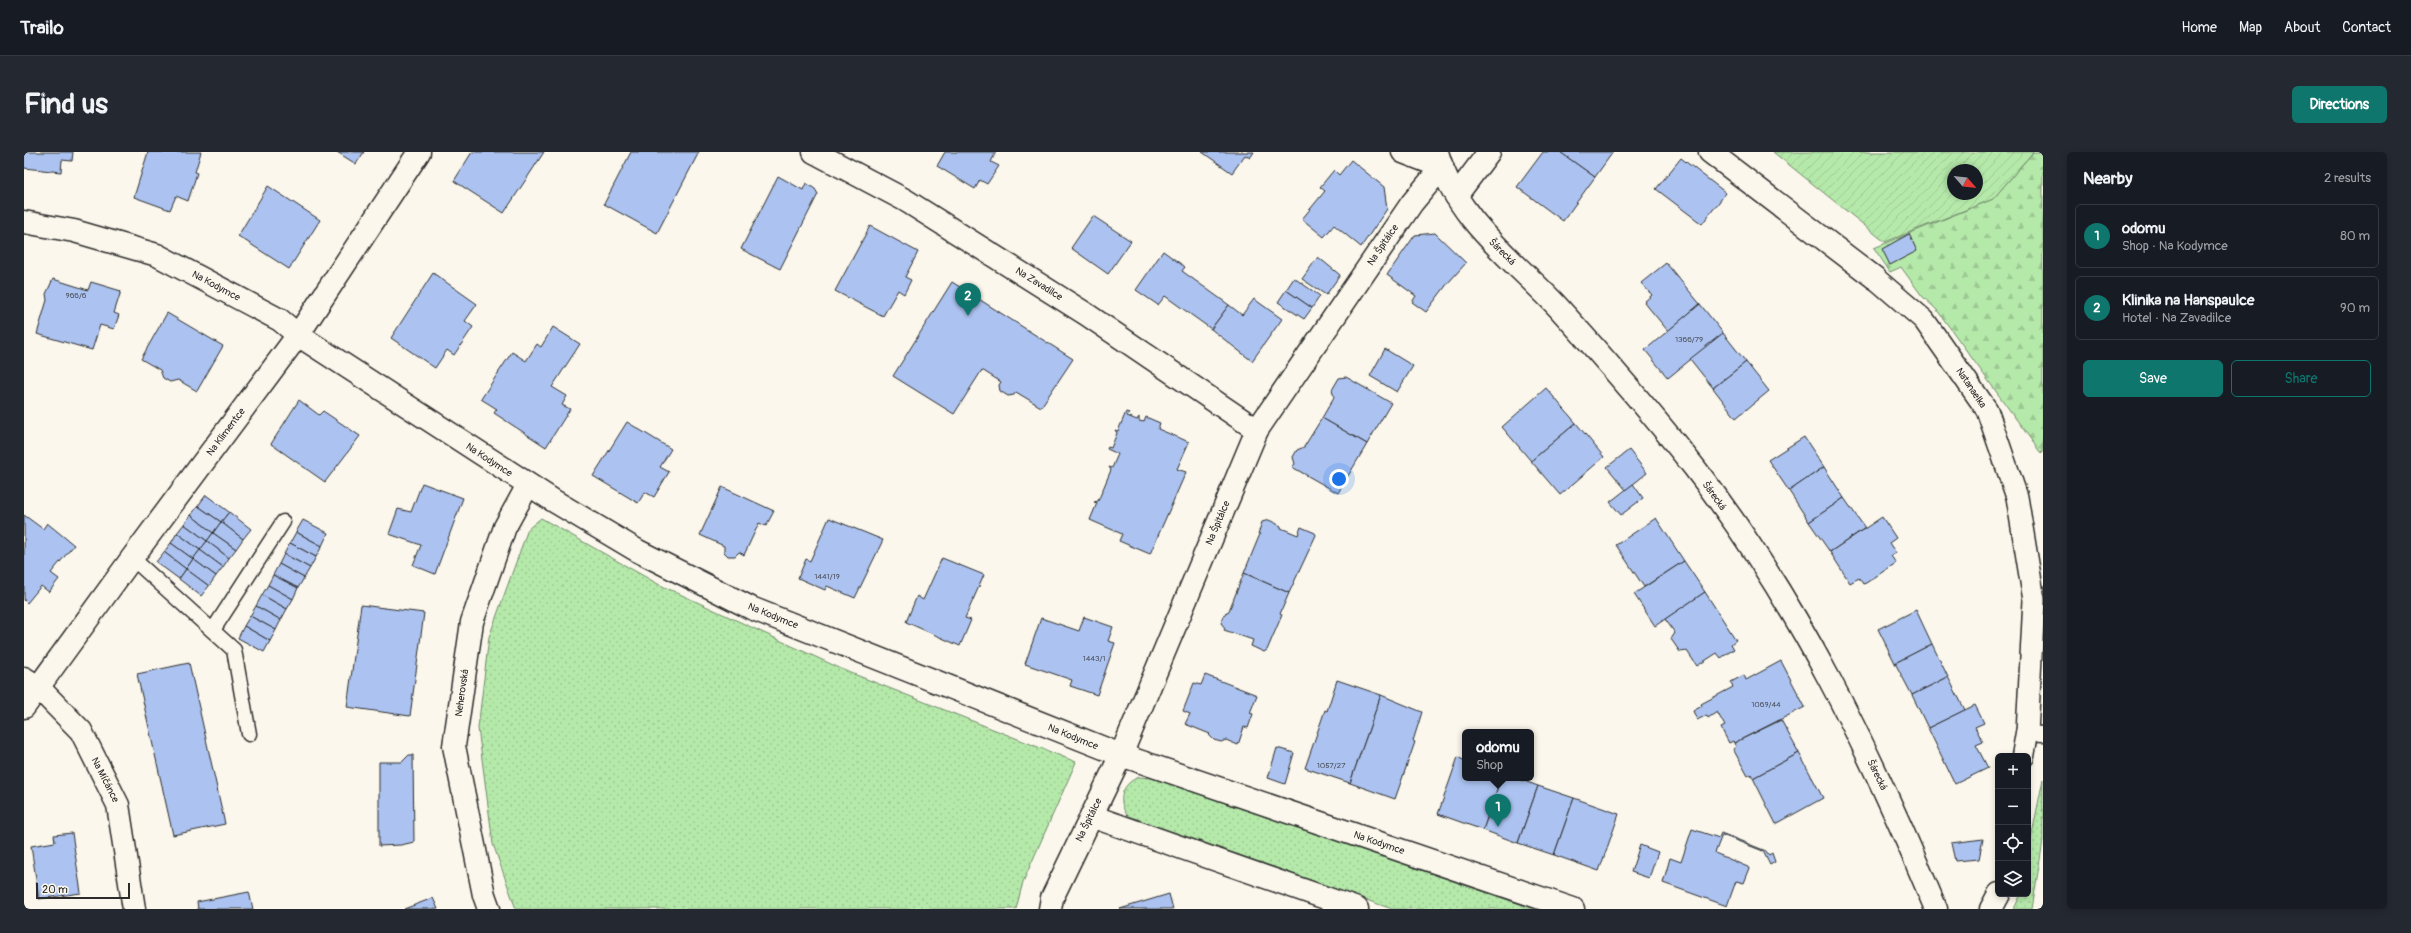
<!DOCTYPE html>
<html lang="en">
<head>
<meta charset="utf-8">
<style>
	body { margin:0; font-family:Pangolin,sans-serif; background:#242831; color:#f1f3f6 }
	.controls { position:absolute; right:12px; bottom:12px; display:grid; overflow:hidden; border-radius:6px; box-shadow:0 2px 6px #0003 }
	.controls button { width:36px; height:36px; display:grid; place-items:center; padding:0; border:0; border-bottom:1px solid #363941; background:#171b24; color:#f1f3f6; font:20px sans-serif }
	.compass { position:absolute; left:1923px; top:12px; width:36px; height:36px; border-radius:50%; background:#171b24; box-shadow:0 2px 6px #0003; rotate:118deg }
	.scale { position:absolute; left:12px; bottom:10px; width:94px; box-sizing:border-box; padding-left:4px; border:2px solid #2b2b2b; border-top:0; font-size:11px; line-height:14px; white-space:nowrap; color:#2b2b2b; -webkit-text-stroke:3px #fbf7ec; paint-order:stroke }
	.you { position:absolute; left:1315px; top:327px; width:14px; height:14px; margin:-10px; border:3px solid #fff; border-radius:50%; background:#1a73e8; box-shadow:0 0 0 6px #1a73e833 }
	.badge { display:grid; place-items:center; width:26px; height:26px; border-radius:50%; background:#0f766e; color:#fff; font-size:13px; font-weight:700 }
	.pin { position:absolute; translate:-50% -33px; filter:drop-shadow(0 1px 2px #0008) }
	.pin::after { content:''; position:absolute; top:21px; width:14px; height:12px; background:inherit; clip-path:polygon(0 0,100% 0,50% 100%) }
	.popup { position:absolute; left:1438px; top:577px; width:72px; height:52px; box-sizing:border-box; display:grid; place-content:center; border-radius:6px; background:#171b24; filter:drop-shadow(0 1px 3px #0005); font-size:13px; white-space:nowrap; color:#9ea1a6 }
	.popup b { font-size:15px; color:#f1f3f6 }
	.popup::after { content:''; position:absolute; left:50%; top:100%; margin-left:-8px; border:8px solid transparent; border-top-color:#171b24 }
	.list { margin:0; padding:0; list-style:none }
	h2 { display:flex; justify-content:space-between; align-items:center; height:52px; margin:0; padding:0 16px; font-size:17px }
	h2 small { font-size:13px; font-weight:400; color:#9ea1a6 }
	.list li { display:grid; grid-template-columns:26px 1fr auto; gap:12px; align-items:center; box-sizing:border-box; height:64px; margin:0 8px 8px; padding:0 8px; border:1px solid #363941; border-radius:6px }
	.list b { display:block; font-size:15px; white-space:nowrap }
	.list p { margin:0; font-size:13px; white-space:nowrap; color:#9ea1a6 }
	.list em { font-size:13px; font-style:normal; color:#9ea1a6 }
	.actions { display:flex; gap:8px; padding:12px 16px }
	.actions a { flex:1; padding:9px 0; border:1px solid #0f766e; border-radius:6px; text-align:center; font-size:14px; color:#0f766e }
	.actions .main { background:#0f766e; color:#fff }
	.icon { flex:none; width:22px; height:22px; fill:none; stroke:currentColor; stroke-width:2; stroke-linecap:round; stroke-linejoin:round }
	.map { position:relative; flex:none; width:2019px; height:757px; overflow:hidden; border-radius:6px }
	header { display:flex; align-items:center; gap:24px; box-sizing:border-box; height:56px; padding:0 20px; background:#171b24; border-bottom:1px solid #363941 }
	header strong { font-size:19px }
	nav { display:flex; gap:22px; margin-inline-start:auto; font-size:14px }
	.intro { display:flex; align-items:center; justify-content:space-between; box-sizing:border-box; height:96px; padding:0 24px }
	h1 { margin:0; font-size:28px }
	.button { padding:10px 18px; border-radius:6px; background:#0f766e; color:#fff; font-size:14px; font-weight:700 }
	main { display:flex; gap:24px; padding:0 24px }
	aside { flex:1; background:#171b24; border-radius:6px; box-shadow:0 2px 6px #0003 }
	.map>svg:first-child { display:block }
	.grass { fill:url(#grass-dots); stroke:#708a6a }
	.forest { fill:url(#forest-firs); stroke:#708a6a }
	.garden { fill:url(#garden-furrows); stroke:#708a6a; fill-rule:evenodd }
	.building { fill:#acc3f1; stroke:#2b2b2b }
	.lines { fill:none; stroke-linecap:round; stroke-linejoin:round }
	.service-casing { stroke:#2b2b2b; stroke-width:17 }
	.pedestrian-casing { stroke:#2b2b2b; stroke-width:24 }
	.minor-casing { stroke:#2b2b2b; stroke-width:25 }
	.tertiary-casing { stroke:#2b2b2b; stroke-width:25 }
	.service { stroke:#fbf7ec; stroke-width:14 }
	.pedestrian { stroke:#fbf7ec; stroke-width:21 }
	.minor { stroke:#fbf7ec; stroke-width:22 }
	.tertiary { stroke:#fbf7ec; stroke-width:22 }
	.labels { text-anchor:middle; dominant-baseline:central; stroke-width:4; stroke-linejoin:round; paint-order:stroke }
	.number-label { font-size:8px; fill:#4b515c }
	.street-label { font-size:10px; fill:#2b2b2b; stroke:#fbf7ec }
</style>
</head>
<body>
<header>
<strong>Trailo</strong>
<nav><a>Home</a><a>Map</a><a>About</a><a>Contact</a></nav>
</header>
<div class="intro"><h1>Find us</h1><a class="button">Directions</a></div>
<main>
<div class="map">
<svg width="2019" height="757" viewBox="0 0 2019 757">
	<defs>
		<pattern id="grass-dots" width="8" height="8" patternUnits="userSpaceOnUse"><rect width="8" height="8" fill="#b5e9aa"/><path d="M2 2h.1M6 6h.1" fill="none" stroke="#9cc892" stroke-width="1.8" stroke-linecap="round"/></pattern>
		<pattern id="forest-firs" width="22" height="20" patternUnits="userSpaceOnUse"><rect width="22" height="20" fill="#b5e9aa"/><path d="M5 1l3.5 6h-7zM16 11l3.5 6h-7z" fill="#9cc892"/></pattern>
		<pattern id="garden-furrows" width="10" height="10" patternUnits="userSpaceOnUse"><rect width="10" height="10" fill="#b5e9aa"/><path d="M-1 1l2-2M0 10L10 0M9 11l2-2" fill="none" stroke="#9cc892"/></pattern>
	</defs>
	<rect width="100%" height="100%" fill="#fbf7ec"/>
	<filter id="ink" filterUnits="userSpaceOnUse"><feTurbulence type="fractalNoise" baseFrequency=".025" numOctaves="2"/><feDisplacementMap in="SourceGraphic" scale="8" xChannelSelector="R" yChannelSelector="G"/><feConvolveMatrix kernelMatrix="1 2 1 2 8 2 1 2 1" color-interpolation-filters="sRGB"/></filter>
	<g filter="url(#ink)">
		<g class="grass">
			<path d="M517 366 634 432 822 519 1052 610 999 730 992 757H492L469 692 454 576 465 485 504 377Z"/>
			<path d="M1116 625 1127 626 1511 757H1368L1104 664C1092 649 1098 630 1116 625Z"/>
			<path d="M2019 627V689L2008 757H1990L1997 742H2004V702Z"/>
		</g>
		<path class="forest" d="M2009 0H2019V301L2016 300 1913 158 1898 144 1877 115 1866 120 1850 96 1969 47Z"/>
		<path class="garden" d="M1749 0H2009L1969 47 1861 90ZM1929 18H1953V42H1929Z"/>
		<g class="building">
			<path d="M0 0H49L48 9 38 8 37 20 0 16Z"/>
			<path d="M124 0H177L171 20 173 21 164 49 152 44 146 58 110 45Z"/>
			<path d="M313 0H340L332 12Z"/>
			<path d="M448 0H520L480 61 430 29Z"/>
			<path d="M607 0H675L633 81 580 52Z"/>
			<path d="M921 0H972L967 10 975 14 963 32 956 28 951 37 913 14Z"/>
			<path d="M1178 0H1230L1226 6 1221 3 1208 21Z"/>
			<path d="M1519 0H1536L1571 25 1539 69 1493 35Z"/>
			<path d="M1536 0H1589L1571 25Z"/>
			<path d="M1657 6 1702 41 1678 72 1632 37Z"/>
			<path d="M1327 8 1360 35 1363 57 1337 95 1310 73 1300 85 1278 67 1301 39 1296 35 1310 18 1315 23Z"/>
			<path d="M754 24 779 38 782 31 791 37 794 42 756 117 717 97Z"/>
			<path d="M244 34 296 68 265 117 214 84Z"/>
			<path d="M1069 64 1107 89 1084 122 1047 96Z"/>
			<path d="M846 74 894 100 881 125 887 128 880 142 874 138 859 164 811 139Z"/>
			<path d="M1411 81 1442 111 1424 131 1402 160 1388 150 1392 144 1363 123 1391 83Z"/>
			<path d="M1885 82 1893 99 1866 113 1858 97Z"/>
			<path d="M1139 99 1161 115 1158 119 1205 153 1187 177 1141 144 1134 153 1112 138Z"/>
			<path d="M1294 105 1316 123 1302 143 1278 127Z"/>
			<path d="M1642 111 1676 152 1644 179 1620 150 1628 143 1617 131Z"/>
			<path d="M409 121 453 152 441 169 449 175 430 203 423 198 411 216 367 186Z"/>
			<path d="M1270 126 1296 144 1288 156 1262 138Z"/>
			<path d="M29 127 64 138 67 130 97 139 90 161 95 163 90 177 76 173 68 198 13 182 23 148 22 142Z"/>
			<path d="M928 130 1049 207 1017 255 992 240 990 243 984 244 976 239 975 233 977 230 958 218 930 262 869 224Z"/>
			<path d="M1262 138 1288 156 1280 167 1254 150Z"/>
			<path d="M1230 147 1258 167 1228 209 1187 177 1205 153 1218 163Z"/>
			<path d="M1676 152 1699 181 1644 226 1621 198Z"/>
			<path d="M143 161 199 194 173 239 154 228 146 230 139 226 136 218 117 207Z"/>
			<path d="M529 175 556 192 528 235 543 244 538 253 546 257 522 295 470 261 473 257 457 247 488 200 502 209 513 192 517 195Z"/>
			<path d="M1699 181 1722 210 1689 236 1666 207Z"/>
			<path d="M1361 197 1389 214 1373 240 1346 224Z"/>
			<path d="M1722 210 1745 239 1712 266 1689 236Z"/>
			<path d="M1322 225 1367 251 1343 292 1298 266 1310 245 1308 238 1315 226Z"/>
			<path d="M1522 236 1552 271 1507 309 1478 275Z"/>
			<path d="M275 248 295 263 299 259 336 284 301 330 247 292Z"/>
			<path d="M1102 260 1105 261 1103 264 1113 268 1115 265V269L1120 270 1122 265 1136 271 1134 277 1165 290 1153 317 1162 320 1126 402 1095 389 1098 382 1066 368 1073 351 1070 350 1074 349 1087 318 1085 315 1088 316 1094 302 1083 297 1084 295 1087 296 1093 281 1091 278 1094 279Z"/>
			<path d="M1298 266 1343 292 1314 341 1268 315 1271 312 1269 305 1273 298 1280 295Z"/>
			<path d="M603 270 647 297 636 315 645 320 630 345 621 340 614 351 569 324Z"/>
			<path d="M1552 271 1580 305 1536 343 1507 309Z"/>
			<path d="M1780 285 1800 315 1765 339 1744 308Z"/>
			<path d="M1605 298 1623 321 1602 338 1583 315Z"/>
			<path d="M1800 315 1820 346 1785 370 1765 339Z"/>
			<path d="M398 331 439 346 411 422 389 413 397 393 365 382 374 357 387 360Z"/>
			<path d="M1609 332 1619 346 1597 363 1586 350Z"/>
			<path d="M698 335 750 359 742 374 735 371 720 403 715 400 711 404H704L700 400V394L676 383Z"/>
			<path d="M182 343 205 360 197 370 174 354Z"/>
			<path d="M1820 346 1841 376 1806 400 1785 370Z"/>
			<path d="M174 354 197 370 189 381 167 363Z"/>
			<path d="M205 360 227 377 219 387 197 370Z"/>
			<path d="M0 363 19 377 23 371 50 393 27 421 35 427 25 440 17 434 3 451 0 448Z"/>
			<path d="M167 363 189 381 183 389 160 372Z"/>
			<path d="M1858 365 1872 386 1865 391 1872 401 1867 404 1872 411 1842 431 1839 432 1835 426 1826 431 1806 400Z"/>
			<path d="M805 366 859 388 831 446 803 434 801 438 774 426 782 407 786 409Z"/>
			<path d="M1632 366 1660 409 1620 435 1592 393Z"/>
			<path d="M279 368 304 381 298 394 272 380Z"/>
			<path d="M1245 368 1257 374V376L1274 383 1277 375 1291 381 1292 383 1265 441 1220 421 1236 382H1234L1238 370Z"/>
			<path d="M197 370 219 387 212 397 189 381Z"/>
			<path d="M160 372 183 389 176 398 153 381Z"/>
			<path d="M272 380 298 394 292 405 266 391Z"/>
			<path d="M153 381 176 398 169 407 147 391Z"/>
			<path d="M189 381 212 397 205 406 183 389Z"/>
			<path d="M183 389 205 406 199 415 176 398Z"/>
			<path d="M147 391 169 407 162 417 140 400Z"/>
			<path d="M266 391 292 405 286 416 260 402Z"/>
			<path d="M176 398 199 415 192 424 169 407Z"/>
			<path d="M140 400 162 417 155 427 132 410Z"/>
			<path d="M260 402 286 416 280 426 255 412Z"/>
			<path d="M918 406 960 423 941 466 947 468 936 494 882 470 893 444 899 448Z"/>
			<path d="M169 407 192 424 185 434 162 417Z"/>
			<path d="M1660 409 1681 440 1631 474 1610 442Z"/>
			<path d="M255 412 280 426 274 436 249 423Z"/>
			<path d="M162 417 185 434 177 444 155 427Z"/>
			<path d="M1220 421 1265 441 1256 462 1258 463 1243 498 1240 500 1227 494 1229 488 1200 478 1201 476 1197 471 1202 460 1204 461Z"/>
			<path d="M249 423 274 436 269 447 244 433Z"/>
			<path d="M244 433 269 447 263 457 238 443Z"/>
			<path d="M1681 440 1712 488 1707 492 1710 497 1697 506 1693 501 1673 514 1663 499 1656 500 1647 487 1651 481 1641 467Z"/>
			<path d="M238 443 263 457 257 468 232 454Z"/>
			<path d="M337 453 400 461 386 564 323 555Z"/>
			<path d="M232 454 257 468 252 478 226 464Z"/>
			<path d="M1892 458 1908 492 1871 511 1854 477Z"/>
			<path d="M226 464 252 478 246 489 220 474Z"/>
			<path d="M1060 465 1089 475 1084 489 1091 491 1073 543 1046 534 1048 528 1001 512 1017 466 1055 479Z"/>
			<path d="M220 474 246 489 240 500 214 486Z"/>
			<path d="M1908 492 1924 525 1888 543 1871 511Z"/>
			<path d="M1757 509 1781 555 1710 591 1709 589 1705 591 1697 576 1701 574 1693 560 1684 566 1683 563 1673 568 1669 559 1678 554 1677 552 1709 535 1707 530 1720 523 1722 528Z"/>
			<path d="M165 511 201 672 149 683 113 522Z"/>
			<path d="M1181 523 1233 543 1226 561 1229 562 1224 576 1220 575 1214 593 1202 588 1197 590 1190 588 1185 583 1186 582 1161 572 1166 562 1159 559 1170 531 1177 533Z"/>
			<path d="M1924 525 1941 558 1904 576 1888 543Z"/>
			<path d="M1313 528 1357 543 1326 631 1281 616 1301 558 1303 559Z"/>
			<path d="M1357 543 1398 560 1389 589 1391 590 1371 647 1326 631Z"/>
			<path d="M1951 553 1960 571 1951 575 1959 590 1952 593 1964 616 1931 632 1904 576Z"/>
			<path d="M1757 568 1775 601 1729 626 1727 622 1724 624 1709 597 1712 595 1710 591Z"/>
			<path d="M1253 596 1270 601 1261 632 1244 626Z"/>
			<path d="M1775 601 1799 646 1752 672 1729 626Z"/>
			<path d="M385 603H389L390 690 377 693 355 694V610H378Z"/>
			<path d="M1441 603V626H1477L1459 678 1414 662 1434 605 1439 608Z"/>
			<path d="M1477 626H1492L1514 634 1494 691 1459 678Z"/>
			<path d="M1514 634 1550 646 1530 703 1494 691Z"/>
			<path d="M1550 646 1595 662 1575 719 1530 703Z"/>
			<path d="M1668 677 1695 686 1697 681 1742 699 1745 703 1748 701 1751 710 1746 713 1739 699 1698 683 1691 701 1726 716 1720 731 1712 729 1703 754 1639 731 1646 706 1657 710Z"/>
			<path d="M48 681 57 741 15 747 7 694 31 690 30 683Z"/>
			<path d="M1959 687 1955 707 1931 709 1927 691Z"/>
			<path d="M1616 693 1634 700 1625 726 1607 720Z"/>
			<path d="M225 740 229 757H174L173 750Z"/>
			<path d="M1145 742 1149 757H1096Z"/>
			<path d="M409 746 414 757H380Z"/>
		</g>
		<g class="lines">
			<g class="service-casing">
				<g id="service">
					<path d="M108 406 210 498 225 582"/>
					<path d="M189 478 259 370"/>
					<path d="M2003 581 2019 582"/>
				</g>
			</g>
			<g class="pedestrian-casing">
				<path id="pedestrian" d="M1851 126 1900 168 1963 258 1993 345 2010 448 2003 581"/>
			</g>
			<g class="minor-casing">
				<g id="minor">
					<path d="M790 0 881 48 1062 162 1233 278"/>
					<path d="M1686 0 1851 126"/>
					<path d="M1432 44 1465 0"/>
					<path d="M0 70 50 79 133 103 256 168 274 183 530 349 614 399 727 456 1097 603 1549 757"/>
					<path d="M0 526 14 535 57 579 94 653 110 757"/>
					<path d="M0 555 108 406 274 183 395 0"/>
					<path d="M1999 604 2003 581"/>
					<path d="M1067 664 1333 757"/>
					<path d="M465 757 460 743 430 594 448 470 481 375 504 333"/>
					<path d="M1026 757 1028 746 1097 603 1233 278 1388 51 1418 15"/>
					<path d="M1967 757 1975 742"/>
				</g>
			</g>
			<g class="tertiary-casing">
				<g id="tertiary">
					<path d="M1379 0 1418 15"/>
					<path d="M1413 0C1432 68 1487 105 1533 154 1580 206 1626 259 1670 315 1774 449 1847 601 1912 757"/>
				</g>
			</g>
			<use href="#service" class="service"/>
			<use href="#pedestrian" class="pedestrian"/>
			<use href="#minor" class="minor"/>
			<use href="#tertiary" class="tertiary"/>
		</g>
	</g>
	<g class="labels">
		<g class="number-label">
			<text x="52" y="143">966/6</text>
			<text x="1665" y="187">1366/79</text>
			<text x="803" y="424">1441/19</text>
			<text x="1070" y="506">1443/1</text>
			<text x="1742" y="552">1069/44</text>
			<text x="1307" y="613">1057/27</text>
		</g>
		<g class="street-label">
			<text transform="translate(1359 93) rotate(-56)">Na Špitálce</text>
			<text transform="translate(1478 100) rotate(45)">Šárecká</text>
			<text transform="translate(1015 132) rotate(32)">Na Zavadilce</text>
			<text transform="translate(192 134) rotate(28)">Na Kodymce</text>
			<text transform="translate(1947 236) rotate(56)">Natanaelka</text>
			<text transform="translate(202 280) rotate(-53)">Na Klimentce</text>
			<text transform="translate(465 308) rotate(33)">Na Kodymce</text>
			<text transform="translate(1690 344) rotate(54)">Šárecká</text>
			<text transform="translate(1194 371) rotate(-67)">Na Špitálce</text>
			<text transform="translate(749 464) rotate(22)">Na Kodymce</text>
			<text transform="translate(438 541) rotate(-82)">Neherovská</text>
			<text transform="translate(1049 585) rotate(22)">Na Kodymce</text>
			<text transform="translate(1853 623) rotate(64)">Šárecká</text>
			<text transform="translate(81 628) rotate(63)">Na Míčánce</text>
			<text transform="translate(1065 668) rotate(-64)">Na Špitálce</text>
			<text transform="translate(1355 691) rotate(19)">Na Kodymce</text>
		</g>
	</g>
</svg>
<div class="controls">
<button>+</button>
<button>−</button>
<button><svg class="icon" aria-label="locate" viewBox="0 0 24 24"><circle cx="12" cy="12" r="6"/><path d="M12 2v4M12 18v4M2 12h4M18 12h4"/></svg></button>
<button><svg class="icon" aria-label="layers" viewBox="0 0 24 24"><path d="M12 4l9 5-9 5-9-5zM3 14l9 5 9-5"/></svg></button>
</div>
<svg class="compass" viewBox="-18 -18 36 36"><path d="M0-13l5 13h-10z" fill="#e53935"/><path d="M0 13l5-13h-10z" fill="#9ea1a6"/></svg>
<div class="scale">20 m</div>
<div class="you"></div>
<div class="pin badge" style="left:1474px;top:675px">1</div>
<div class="popup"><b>odomu</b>Shop</div>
<div class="pin badge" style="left:944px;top:164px">2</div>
</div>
<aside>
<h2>Nearby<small>2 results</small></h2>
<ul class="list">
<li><span class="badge">1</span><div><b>odomu</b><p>Shop · Na Kodymce</p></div><em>80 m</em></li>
<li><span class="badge">2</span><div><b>Klinika na Hanspaulce</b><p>Hotel · Na Zavadilce</p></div><em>90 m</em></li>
</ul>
<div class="actions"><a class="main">Save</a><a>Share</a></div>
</aside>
</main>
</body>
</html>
